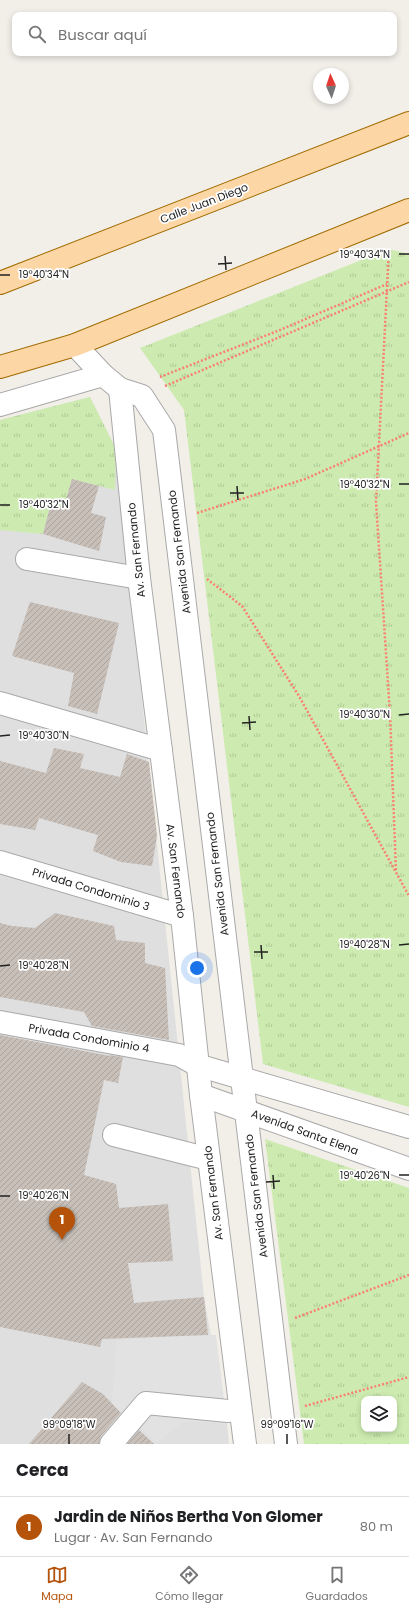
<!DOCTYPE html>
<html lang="es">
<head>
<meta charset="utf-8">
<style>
	body { margin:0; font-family:Poppins,sans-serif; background:#f6f6f6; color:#202124 }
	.controls { position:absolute; right:12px; bottom:12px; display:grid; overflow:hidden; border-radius:8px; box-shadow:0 2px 6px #0003 }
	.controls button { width:36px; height:36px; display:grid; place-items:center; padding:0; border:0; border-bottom:1px solid #e0e0e0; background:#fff; color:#202124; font:20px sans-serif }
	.compass { position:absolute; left:313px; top:68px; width:36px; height:36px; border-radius:50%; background:#fff; box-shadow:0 2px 6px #0003; rotate:357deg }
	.you { position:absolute; left:197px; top:968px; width:14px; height:14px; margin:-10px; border:3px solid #fff; border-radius:50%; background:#1a73e8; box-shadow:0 0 0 6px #1a73e833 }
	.badge { display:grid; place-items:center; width:26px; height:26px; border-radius:50%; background:#b45309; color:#fff; font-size:13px; font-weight:700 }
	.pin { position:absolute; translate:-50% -33px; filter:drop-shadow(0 1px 2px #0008) }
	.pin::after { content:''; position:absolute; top:21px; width:14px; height:12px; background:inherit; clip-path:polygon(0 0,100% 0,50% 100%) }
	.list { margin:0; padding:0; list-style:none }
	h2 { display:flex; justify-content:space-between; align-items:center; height:52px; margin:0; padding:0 16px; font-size:17px }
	h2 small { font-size:13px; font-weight:400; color:#757577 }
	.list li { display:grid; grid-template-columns:26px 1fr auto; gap:12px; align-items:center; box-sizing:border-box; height:60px; padding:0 16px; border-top:1px solid #e0e0e0 }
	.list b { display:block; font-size:15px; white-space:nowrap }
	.list p { margin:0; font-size:13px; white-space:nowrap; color:#757577 }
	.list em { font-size:13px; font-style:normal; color:#757577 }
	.icon { flex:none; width:22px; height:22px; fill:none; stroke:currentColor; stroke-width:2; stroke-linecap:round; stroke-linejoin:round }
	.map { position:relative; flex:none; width:409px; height:1444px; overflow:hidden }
	.search { position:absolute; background:#fff; box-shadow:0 2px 6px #0003; left:12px; right:12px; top:12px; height:44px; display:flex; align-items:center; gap:10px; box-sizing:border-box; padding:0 14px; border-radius:8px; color:#757577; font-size:15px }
	.sheet { height:112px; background:#fff }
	nav { display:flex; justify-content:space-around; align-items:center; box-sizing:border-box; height:56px; border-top:1px solid #e0e0e0; background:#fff; font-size:11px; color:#757577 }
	nav a { display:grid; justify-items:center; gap:2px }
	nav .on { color:#b45309 }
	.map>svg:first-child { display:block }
	.residential { fill:#e0dfdf }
	.grass { fill:url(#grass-tufts); fill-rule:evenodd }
	.parking { fill:#e2e2e2 }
	.building { fill:url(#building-hatch) }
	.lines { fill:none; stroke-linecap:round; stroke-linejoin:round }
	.minor-casing { stroke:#a9a9a9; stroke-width:24 }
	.major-casing { stroke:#a06b00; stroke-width:24 }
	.path { stroke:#fa8072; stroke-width:2.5; stroke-dasharray:2 2; stroke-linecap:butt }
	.minor { stroke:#fff; stroke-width:22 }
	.major { stroke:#fcd6a4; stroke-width:22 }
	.ticks { fill:none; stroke:#222; stroke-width:1.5 }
	.labels { text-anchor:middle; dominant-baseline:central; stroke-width:3.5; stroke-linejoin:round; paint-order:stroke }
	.street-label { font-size:11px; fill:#222; stroke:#fff }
	.ticks-label { font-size:10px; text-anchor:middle; fill:#222; stroke:#fff; stroke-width:3.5; stroke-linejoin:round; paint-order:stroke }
</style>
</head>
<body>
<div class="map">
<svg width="409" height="1444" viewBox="0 0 409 1444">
	<defs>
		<pattern id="grass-tufts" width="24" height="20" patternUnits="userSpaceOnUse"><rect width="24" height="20" fill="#cdebb0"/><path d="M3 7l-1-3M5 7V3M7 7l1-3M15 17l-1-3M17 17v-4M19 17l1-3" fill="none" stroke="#b0c997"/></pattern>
		<pattern id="building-hatch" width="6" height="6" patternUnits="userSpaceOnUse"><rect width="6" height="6" fill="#c7bfb8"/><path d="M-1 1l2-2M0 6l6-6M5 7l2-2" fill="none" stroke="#aba49e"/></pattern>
	</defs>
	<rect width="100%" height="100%" fill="#f2efe9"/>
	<path class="residential" d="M90 397 116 449 204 1297 227 1424 229 1444H0V420Z"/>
	<g class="grass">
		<path d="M389 249 409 254V1107L263 1064 184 410 140 348Z"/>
		<path d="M90 397 116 449 115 490 72 479 64 506 50 507 43 534 0 530V420Z"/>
		<path d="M265 1139 409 1188V1444H304ZM364 1399H394V1429H364Z"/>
	</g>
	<path class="parking" d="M204 1297 208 1335H216L227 1424 184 1421 157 1443 121 1411 154 1444H73L112 1403 116 1340 182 1336 134 1303Z"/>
	<g class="building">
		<path d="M72 479 99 486 91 513 106 517 99 551 43 534 50 507 64 506Z"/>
		<path d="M30 602 119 623 97 714 68 706 74 673 12 656Z"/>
		<path d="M54 748 84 754 80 768 120 777 127 754 149 762 157 836 152 866 121 862 93 851 98 835 39 818 35 830 0 824V761L46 773Z"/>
		<path d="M55 913 114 926 116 940 145 943V963L165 968 169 1040 92 1026 84 1012 0 997V923L12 926 35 928Z"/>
		<path d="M0 1035 110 1056 109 1055 123 1057 118 1083 104 1080 84 1175 116 1184 119 1208 168 1204 173 1261 128 1263 134 1303 204 1297 208 1335 102 1339 100 1347 0 1327Z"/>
		<path d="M82 1382 103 1394 121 1413 101 1436 99 1444H29Z"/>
		<path d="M139 1430 154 1444H127Z"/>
	</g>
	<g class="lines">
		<g class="minor-casing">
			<g id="minor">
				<path d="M75 345 103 375 120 389 142 396 164 430 286 1444"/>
				<path d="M120 389 139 578 182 916 201 1095 245 1444"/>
				<path d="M0 405 103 375"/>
				<path d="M27 559 139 578"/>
				<path d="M0 703 161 750"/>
				<path d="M0 862 182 916"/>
				<path d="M0 1022 179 1055 197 1065 409 1127"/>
				<path d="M201 1095 409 1169"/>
				<path d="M114 1135 209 1159"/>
				<path d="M111 1444 146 1403 228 1411 240 1410"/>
			</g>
		</g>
		<g class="major-casing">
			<g id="major">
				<path d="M0 283 409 123"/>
				<path d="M0 367 75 345 409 210"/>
			</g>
		</g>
		<g class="path">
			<path d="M389 249 376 502 390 714 396 872"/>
			<path d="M160 377 280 330 387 284"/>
			<path d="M165 386 409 282"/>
			<path d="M197 513 305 479 409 433"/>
			<path d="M207 579 242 606 299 696 409 896"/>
			<path d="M295 1318 409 1275"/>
			<path d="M305 1406 409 1377"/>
		</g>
		<use href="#minor" class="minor"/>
		<use href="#major" class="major"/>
	</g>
	<path class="ticks" d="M399 254H409M225 256 226 270M218 264 232 263M0 275H10M399 484H409M237 486 238 500M230 493H244M0 505H10M399 715 409 714M249 716 250 730M242 723 256 722M0 736 10 735M261 945 262 959M399 945 409 944M254 952H268M0 966 10 965M273 1175 274 1189M399 1175H409M266 1182 280 1181M0 1196H10M69 1434V1444M287 1434V1444"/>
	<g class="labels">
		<g class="street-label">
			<text transform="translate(204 203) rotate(-21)">Calle Juan Diego</text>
			<text transform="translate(136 550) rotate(-96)">Av. San Fernando</text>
			<text transform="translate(179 552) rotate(-97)">Avenida San Fernando</text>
			<text transform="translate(176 871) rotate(83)">Av. San Fernando</text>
			<text transform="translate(217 874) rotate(-97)">Avenida San Fernando</text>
			<text transform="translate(91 889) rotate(17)">Privada Condominio 3</text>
			<text transform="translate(89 1038) rotate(10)">Privada Condominio 4</text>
			<text transform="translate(305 1132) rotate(20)">Avenida Santa Elena</text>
			<text transform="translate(213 1193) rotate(-97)">Av. San Fernando</text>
			<text transform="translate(256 1196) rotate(-97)">Avenida San Fernando</text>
		</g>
	</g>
	<g class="ticks-label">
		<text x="365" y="258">19°40'34"N</text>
		<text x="44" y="278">19°40'34"N</text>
		<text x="365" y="488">19°40'32"N</text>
		<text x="44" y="508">19°40'32"N</text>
		<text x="365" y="718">19°40'30"N</text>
		<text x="44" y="739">19°40'30"N</text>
		<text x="365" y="948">19°40'28"N</text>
		<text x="44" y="969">19°40'28"N</text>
		<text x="365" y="1179">19°40'26"N</text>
		<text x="44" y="1199">19°40'26"N</text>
		<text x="69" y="1428">99°09'18"W</text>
		<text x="287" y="1428">99°09'16"W</text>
	</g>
</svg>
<div class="controls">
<button><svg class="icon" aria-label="layers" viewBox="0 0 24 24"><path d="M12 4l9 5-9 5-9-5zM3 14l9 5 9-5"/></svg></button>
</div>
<svg class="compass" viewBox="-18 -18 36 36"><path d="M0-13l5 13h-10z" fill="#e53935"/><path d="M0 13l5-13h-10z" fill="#757577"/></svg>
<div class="you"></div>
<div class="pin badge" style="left:62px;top:1240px">1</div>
<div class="search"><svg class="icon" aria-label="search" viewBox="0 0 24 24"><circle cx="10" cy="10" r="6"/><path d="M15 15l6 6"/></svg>Buscar aquí</div>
</div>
<section class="sheet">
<h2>Cerca<small></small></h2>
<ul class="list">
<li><span class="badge">1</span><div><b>Jardin de Niños Bertha Von Glomer</b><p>Lugar · Av. San Fernando</p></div><em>80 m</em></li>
</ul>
</section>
<nav>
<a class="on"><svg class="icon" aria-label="map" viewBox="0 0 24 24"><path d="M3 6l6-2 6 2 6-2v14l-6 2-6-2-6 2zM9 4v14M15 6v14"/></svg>Mapa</a>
<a><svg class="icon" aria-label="directions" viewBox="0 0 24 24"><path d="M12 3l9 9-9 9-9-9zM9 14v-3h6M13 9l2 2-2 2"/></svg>Cómo llegar</a>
<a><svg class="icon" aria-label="saved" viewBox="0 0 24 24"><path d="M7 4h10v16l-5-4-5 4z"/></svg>Guardados</a>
</nav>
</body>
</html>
